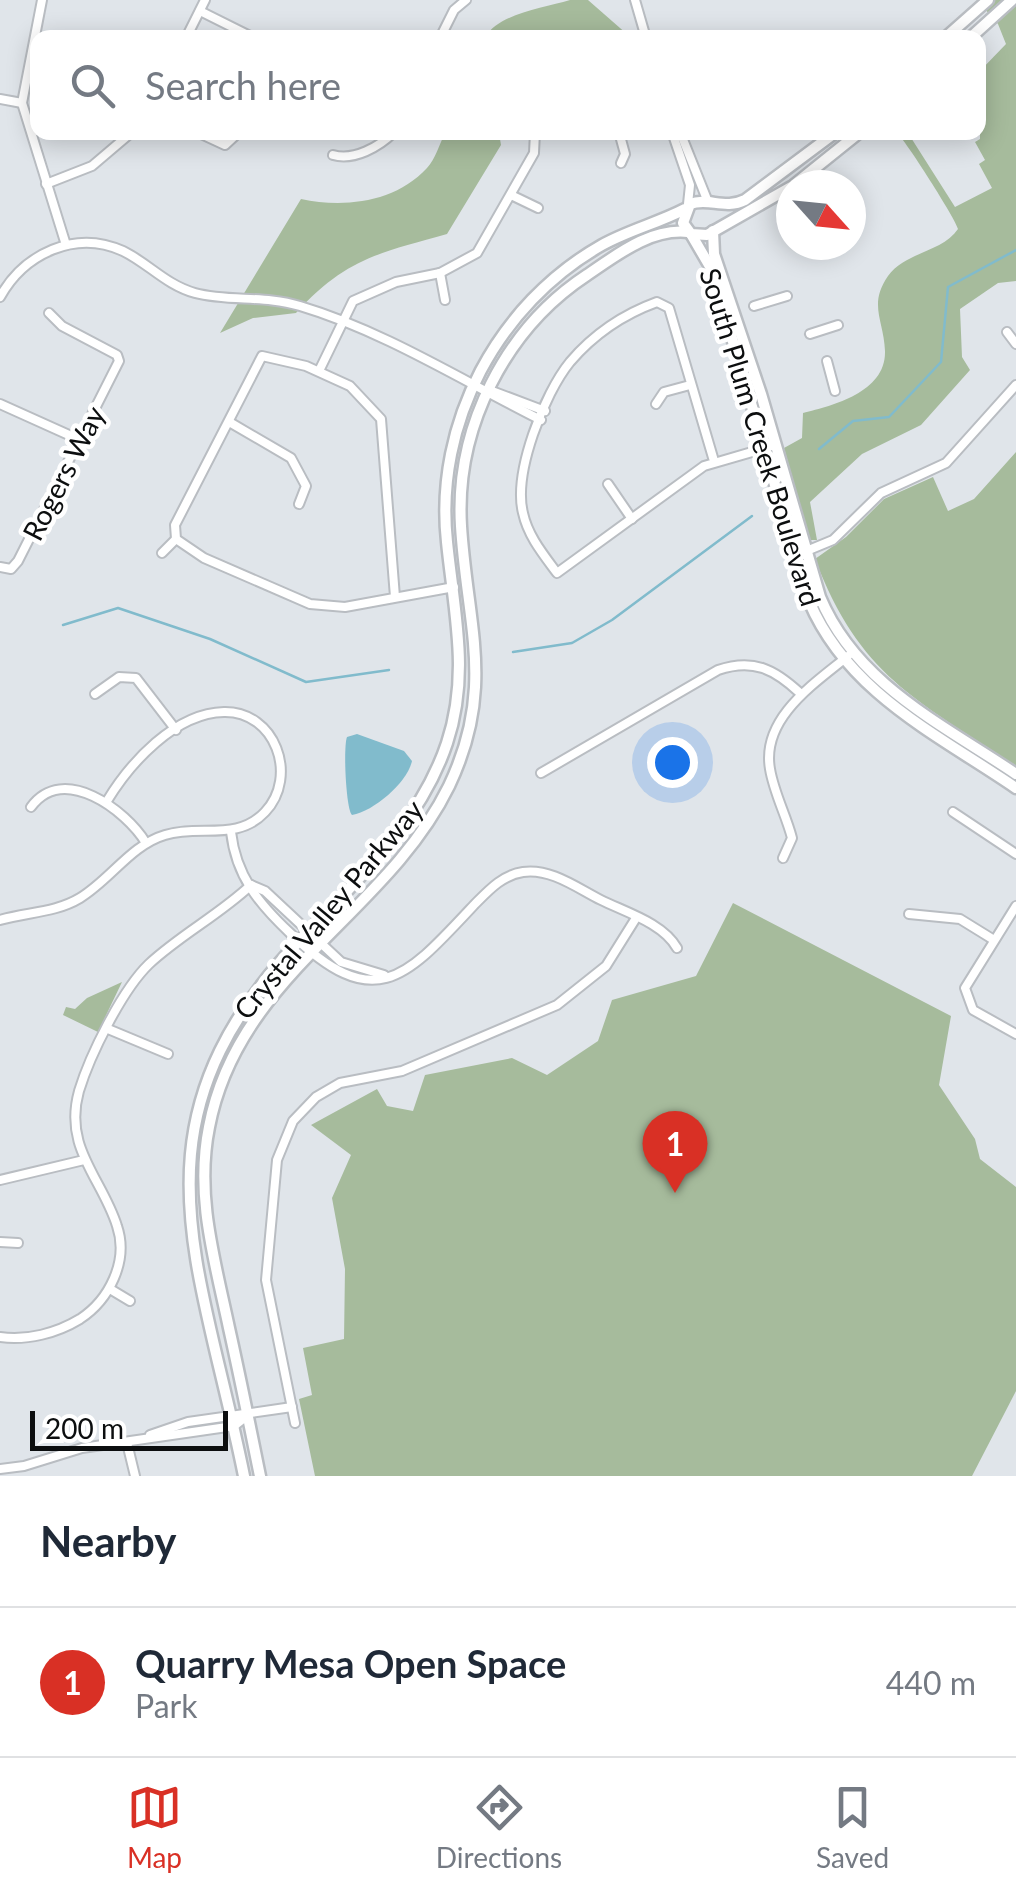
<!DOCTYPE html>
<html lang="en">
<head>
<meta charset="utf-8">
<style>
	body { margin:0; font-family:Lato,sans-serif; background:#f6f6f7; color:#1f2937 }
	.compass { position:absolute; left:776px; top:170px; width:90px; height:90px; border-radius:50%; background:#fff; box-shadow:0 5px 25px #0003; rotate:117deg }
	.scale { position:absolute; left:30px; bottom:25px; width:198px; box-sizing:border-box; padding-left:10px; border:5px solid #0c0e0f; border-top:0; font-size:28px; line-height:35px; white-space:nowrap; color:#0c0e0f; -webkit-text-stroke:8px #fff; paint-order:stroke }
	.you { position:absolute; left:672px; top:762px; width:35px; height:35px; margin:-25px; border:8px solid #fff; border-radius:50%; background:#1a73e8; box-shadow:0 0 0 15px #1a73e833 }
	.badge { display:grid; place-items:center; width:65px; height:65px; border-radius:50%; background:#d93025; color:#fff; font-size:32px; font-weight:700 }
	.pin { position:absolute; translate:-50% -82px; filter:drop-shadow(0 2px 5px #0008) }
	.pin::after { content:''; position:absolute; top:52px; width:35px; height:30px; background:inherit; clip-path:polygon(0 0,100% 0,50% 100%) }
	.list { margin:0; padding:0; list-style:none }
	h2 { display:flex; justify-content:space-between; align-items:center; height:130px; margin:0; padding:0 40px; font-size:42px }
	h2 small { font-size:32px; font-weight:400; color:#747a83 }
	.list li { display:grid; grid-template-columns:65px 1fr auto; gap:30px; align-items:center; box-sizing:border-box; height:150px; padding:0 40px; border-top:2px solid #e0e1e3 }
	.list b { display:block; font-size:38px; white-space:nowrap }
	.list p { margin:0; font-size:32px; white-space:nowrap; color:#747a83 }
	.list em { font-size:32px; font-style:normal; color:#747a83 }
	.icon { flex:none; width:55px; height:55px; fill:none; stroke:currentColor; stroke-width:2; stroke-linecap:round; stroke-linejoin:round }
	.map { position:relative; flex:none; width:1016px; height:1476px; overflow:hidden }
	.search { position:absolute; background:#fff; box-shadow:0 5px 25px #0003; left:30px; right:30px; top:30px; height:110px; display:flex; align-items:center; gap:25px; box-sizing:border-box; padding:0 35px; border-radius:20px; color:#747a83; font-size:38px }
	.sheet { height:280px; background:#fff }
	nav { display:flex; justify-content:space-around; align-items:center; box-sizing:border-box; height:140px; border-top:2px solid #e0e1e3; background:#fff; font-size:28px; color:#747a83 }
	nav a { display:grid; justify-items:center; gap:5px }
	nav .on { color:#d93025 }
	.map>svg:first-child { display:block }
	.green { fill:#a6bb9c }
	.water { fill:#81bbcc }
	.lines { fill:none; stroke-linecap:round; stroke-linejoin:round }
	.stream { stroke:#81bbcc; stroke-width:2.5 }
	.street-casing { stroke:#b9bdc2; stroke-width:12 }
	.secondary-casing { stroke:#b9bdc2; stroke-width:15 }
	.street { stroke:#fff; stroke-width:8 }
	.secondary { stroke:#fff; stroke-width:10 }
	.labels { text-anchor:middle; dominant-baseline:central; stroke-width:9; stroke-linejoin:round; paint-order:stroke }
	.street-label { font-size:28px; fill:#0c0e0f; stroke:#fff }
</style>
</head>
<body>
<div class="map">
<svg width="1016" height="1476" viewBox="0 0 1016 1476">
	<rect width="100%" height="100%" fill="#e0e5ea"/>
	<g class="green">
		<path d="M570 0H588L628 35 485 37C500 13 544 8 570 0Z"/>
		<path d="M977 0H1016V281L998 283 960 309 962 357 970 370 921 425 862 454 810 502 817 540H810L784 448 802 438 803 413C834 405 886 392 885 351 884 320 868 305 888 276 905 252 943 252 958 229 957 221 904 138 897 133H908L955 207 992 188 979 164 985 160 975 142 980 139 979 72 1006 44 998 24Z"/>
		<path d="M445 133H499L501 145 447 234C379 253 345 259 296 313L253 318 220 333 301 199C343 208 395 203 427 168 435 160 440 143 445 133Z"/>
		<path d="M1016 452V766C917 700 860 677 815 559L846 537 884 499 933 477 948 511 974 499Z"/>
		<path d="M733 903 951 1016 939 1085 975 1139 980 1159 1016 1187V1391L972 1476H315L299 1399 312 1395 303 1348 344 1339 345 1269 332 1198 351 1155 311 1125 377 1089 387 1106 413 1111 425 1075 512 1058 547 1075 598 1041 612 1000 696 976Z"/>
		<path d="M122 982 98 1032 63 1015 66 1007 75 1009 87 998Z"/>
	</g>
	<path class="water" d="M357 734 404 751 412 761C407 783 374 811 352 815 346 810 343 747 347 737Z"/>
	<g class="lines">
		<g class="stream">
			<path d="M819 449 853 421 889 417 941 362 948 287 1016 250"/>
			<path d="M63 625 118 608 210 639 306 682 389 670"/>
			<path d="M513 652 572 643 612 620 752 516"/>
		</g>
		<g class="street-casing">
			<g id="street">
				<path d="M42 0 22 103 66 245"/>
				<path d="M635 0 646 38"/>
				<path d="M200 11 254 38"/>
				<path d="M186 38 205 0"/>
				<path d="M440 38 454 10 466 0"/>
				<path d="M0 99 22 103"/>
				<path d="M197 132 225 145 239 132"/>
				<path d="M619 132 625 154 621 163"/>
				<path d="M672 132 690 185 688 204"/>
				<path d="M680 132 708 202"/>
				<path d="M333 155C354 161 379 147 394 132"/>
				<path d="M46 184 92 166 132 132"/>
				<path d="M511 195 538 208"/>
				<path d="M440 273 445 300"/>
				<path d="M0 297C24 254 75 229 123 251 148 263 166 285 195 293 229 302 265 295 300 306 384 331 463 381 541 420"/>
				<path d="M754 306 787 296"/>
				<path d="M1007 332 1016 344"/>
				<path d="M810 334 838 325"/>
				<path d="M827 361 835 391"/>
				<path d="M319 371 353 301 396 282 440 273 477 253 534 153 535 132"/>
				<path d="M492 391 545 411"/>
				<path d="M0 404 80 440"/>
				<path d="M656 404 664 392 690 385"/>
				<path d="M231 423 291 458 306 486 299 504"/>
				<path d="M714 461 669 308 657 302C624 314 593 335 570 362 544 394 513 473 523 513 528 536 543 554 557 573L704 466 769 447"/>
				<path d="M608 484 632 519"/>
				<path d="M804 552 833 540 881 493 946 463 1016 385"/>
				<path d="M162 553 176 539"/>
				<path d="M0 567 11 569 18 561 119 361 117 355 62 326 49 313"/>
				<path d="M395 597 381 419 350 386 306 366 262 356 175 525 176 539 204 558 310 604 345 607 454 587"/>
				<path d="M95 694 119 677 136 678 176 730"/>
				<path d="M541 773 718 670C753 658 774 669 800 693"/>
				<path d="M31 807C63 763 126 810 146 843"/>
				<path d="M953 812 1016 854"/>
				<path d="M231 832C236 876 259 904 290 933 375 1015 405 979 474 905 488 891 502 875 523 872 551 868 577 888 601 900 625 912 663 923 677 948"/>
				<path d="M783 858 792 838C786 815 774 793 770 769 761 718 815 683 848 656"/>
				<path d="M251 885 265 891 341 962 384 975"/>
				<path d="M1016 906 965 988 973 1010 1016 1034"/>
				<path d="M909 914 960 919 994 940"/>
				<path d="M0 920C27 912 55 913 80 898 110 880 131 845 165 835 200 824 237 842 265 812 299 776 275 711 224 712 175 713 130 763 107 801"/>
				<path d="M108 1029 168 1054"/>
				<path d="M0 1180 84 1160"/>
				<path d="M0 1242 18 1243"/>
				<path d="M110 1289 130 1301"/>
				<path d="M0 1337C27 1341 57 1333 80 1319 109 1300 129 1261 117 1226 102 1178 63 1148 79 1091 90 1055 122 990 149 964 180 935 219 915 251 885"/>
				<path d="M295 1423 266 1280 277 1160 293 1121 316 1097 340 1083 402 1071 557 1005 606 966 636 918"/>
				<path d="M150 1435 188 1422 292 1407"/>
				<path d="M127 1443 135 1476"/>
				<path d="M0 1469 24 1466 82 1448 234 1426 248 1415"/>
			</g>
		</g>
		<g class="secondary-casing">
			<g id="secondary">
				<path d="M945 38 988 0"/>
				<path d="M970 38 1012 0"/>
				<path d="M794 185 860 132"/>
				<path d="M791 187 707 235 691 234 683 223 690 204C708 197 725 210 745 200L836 132"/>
				<path d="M713 231 714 254 761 394 820 597C856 684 942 724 1016 774"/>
				<path d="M691 234 712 270 809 601C848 693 937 734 1016 788"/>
				<path d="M244 1476C200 1258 125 1125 299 941 356 881 420 824 447 743 470 674 454 612 447 542 434 423 498 304 602 245 629 230 658 223 685 209"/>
				<path d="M260 1476C250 1427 240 1377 229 1328 215 1261 195 1196 209 1127 238 974 386 915 449 786 496 687 467 625 461 526 455 428 505 329 587 275 618 254 651 228 688 232"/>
			</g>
		</g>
		<use href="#street" class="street"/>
		<use href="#secondary" class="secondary"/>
	</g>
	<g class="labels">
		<g class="street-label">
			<text transform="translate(761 437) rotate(73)">South Plum Creek Boulevard</text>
			<text transform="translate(63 473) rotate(-63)">Rogers Way</text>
			<text transform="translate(328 909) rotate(-50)">Crystal Valley Parkway</text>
		</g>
	</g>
</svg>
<svg class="compass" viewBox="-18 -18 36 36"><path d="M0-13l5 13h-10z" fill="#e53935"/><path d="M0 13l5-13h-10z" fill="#747a83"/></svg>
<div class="scale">200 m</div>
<div class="you"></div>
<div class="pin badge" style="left:675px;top:1193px">1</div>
<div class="search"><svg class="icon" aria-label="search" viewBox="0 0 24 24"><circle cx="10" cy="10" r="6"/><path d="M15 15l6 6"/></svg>Search here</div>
</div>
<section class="sheet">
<h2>Nearby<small></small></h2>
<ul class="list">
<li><span class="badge">1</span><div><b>Quarry Mesa Open Space</b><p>Park</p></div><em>440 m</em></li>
</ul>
</section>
<nav>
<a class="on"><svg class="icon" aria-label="map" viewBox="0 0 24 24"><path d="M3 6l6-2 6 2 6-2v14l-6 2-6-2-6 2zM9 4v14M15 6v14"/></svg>Map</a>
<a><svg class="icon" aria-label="directions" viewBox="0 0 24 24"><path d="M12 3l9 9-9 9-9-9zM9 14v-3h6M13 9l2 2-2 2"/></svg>Directions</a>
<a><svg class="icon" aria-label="saved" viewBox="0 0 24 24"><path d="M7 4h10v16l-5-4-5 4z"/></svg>Saved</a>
</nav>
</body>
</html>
